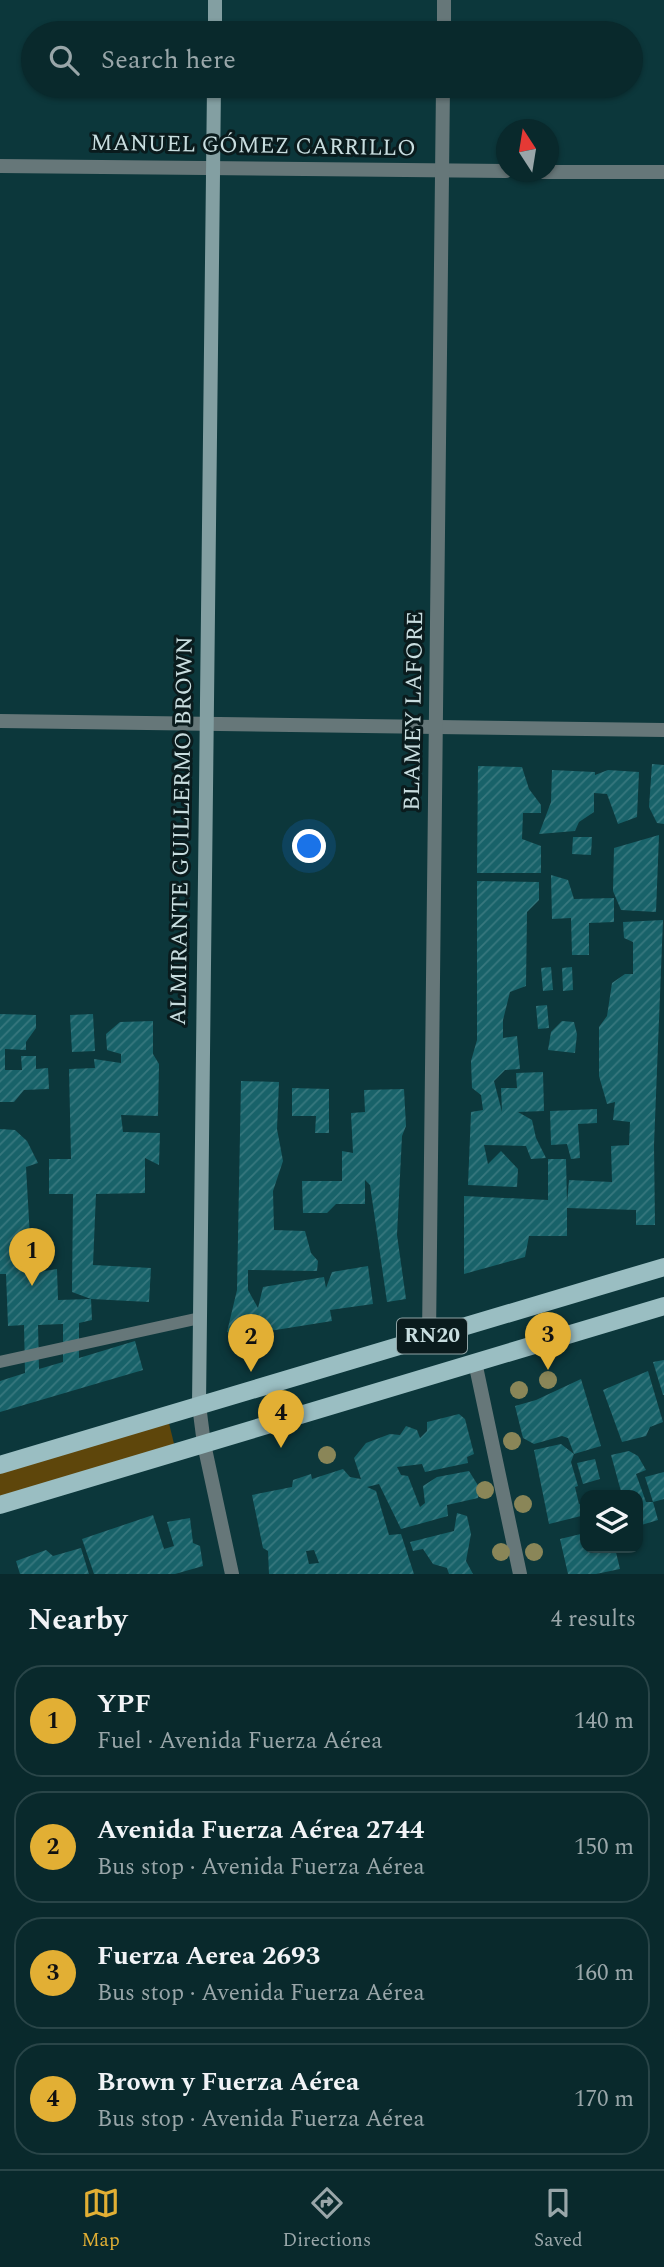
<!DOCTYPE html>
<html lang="en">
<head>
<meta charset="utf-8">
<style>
	body { margin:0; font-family:Spectral,serif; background:#123134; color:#f1f3f6 }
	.controls { position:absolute; right:21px; bottom:21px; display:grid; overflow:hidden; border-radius:14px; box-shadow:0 2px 5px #0004 }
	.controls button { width:63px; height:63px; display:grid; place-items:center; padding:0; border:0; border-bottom:2px solid #294548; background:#09292c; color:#f1f3f6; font:35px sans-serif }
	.compass { position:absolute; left:496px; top:119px; width:63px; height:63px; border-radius:50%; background:#09292c; box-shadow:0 2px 5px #0004; rotate:348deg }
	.you { position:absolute; left:310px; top:847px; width:24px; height:24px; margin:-18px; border:5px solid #fff; border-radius:50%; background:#1a73e8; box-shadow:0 0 0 10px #1a73e833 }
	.badge { display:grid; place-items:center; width:46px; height:46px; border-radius:50%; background:#e2af34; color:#111; font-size:23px; font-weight:700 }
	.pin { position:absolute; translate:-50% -58px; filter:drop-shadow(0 2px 4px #0008) }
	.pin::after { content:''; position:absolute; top:37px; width:24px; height:21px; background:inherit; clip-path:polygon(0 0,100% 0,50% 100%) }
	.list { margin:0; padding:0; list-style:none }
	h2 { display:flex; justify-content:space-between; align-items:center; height:91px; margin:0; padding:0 28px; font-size:30px }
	h2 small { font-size:23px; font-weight:400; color:#99a6a9 }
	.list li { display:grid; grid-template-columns:46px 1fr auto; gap:21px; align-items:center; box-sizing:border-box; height:112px; margin:0 14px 14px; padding:0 14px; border:2px solid #294548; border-radius:28px }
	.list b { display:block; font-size:26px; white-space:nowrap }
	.list p { margin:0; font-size:23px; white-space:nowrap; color:#99a6a9 }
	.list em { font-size:23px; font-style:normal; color:#99a6a9 }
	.icon { flex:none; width:38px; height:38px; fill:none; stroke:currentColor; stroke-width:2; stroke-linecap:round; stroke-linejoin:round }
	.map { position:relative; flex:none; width:664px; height:1574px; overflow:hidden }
	.search { position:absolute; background:#09292c; box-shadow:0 2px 5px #0004; left:21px; right:21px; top:21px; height:77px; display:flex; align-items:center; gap:18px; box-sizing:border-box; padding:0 24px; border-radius:38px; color:#99a6a9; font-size:26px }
	.sheet { height:595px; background:#09292c }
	nav { display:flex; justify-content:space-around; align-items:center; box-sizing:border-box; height:98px; border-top:2px solid #294548; background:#09292c; font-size:19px; color:#99a6a9 }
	nav a { display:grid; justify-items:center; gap:4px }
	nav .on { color:#e2af34 }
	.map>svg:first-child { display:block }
	.green { fill:#5e460b }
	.building { fill:url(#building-hatch); fill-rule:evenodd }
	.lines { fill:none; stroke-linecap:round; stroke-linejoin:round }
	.lane { stroke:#667779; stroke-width:12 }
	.street { stroke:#667779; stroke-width:14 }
	.secondary { stroke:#839fa2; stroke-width:14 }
	.primary { stroke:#9abec2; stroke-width:18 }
	.tree { fill:#8a8658 }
	.labels { text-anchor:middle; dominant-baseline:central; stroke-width:6; stroke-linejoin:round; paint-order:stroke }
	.shield { fill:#0a1b1d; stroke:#8fa3a5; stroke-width:2 }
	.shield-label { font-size:21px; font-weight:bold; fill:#c8dddf }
	.street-label { font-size:23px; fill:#c8dddf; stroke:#0a1b1d }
</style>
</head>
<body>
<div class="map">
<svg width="664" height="1574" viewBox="0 0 664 1574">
	<defs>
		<pattern id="building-hatch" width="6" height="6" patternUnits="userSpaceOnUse" patternTransform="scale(1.75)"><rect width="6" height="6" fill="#186269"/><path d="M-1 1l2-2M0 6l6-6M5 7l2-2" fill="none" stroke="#38787e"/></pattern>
	</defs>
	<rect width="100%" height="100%" fill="#0c373b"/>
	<path class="green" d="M167 1415 176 1452 0 1505V1465Z"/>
	<g class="building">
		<path d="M652 764 664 765V824L657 823 649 807Z"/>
		<path d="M478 766 522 767 529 789 541 805V813H523L522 839 541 846V873H477Z"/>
		<path d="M552 770 595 772V775L608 770 639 772 637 817 618 824 607 794 594 793V812L579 822 575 831 539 834 551 802Z"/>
		<path d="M659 835 656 912 621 910 613 891 614 848Z"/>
		<path d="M573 837H592L591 855 572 854Z"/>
		<path d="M551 875 568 880 574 899 614 898V922L589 923V955H572L571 918 552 919Z"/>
		<path d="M477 881 539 882V900L527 912 526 986 510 992 503 1020V1038L517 1036 520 1069 505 1070 494 1081 502 1112 501 1088H517L516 1073 543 1072 544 1111 518 1112 532 1120 536 1138 546 1158 531 1159 526 1146 484 1145 488 1164 501 1151 518 1169 517 1187 468 1185 471 1112 483 1110 481 1095 472 1088 471 1061 477 1040Z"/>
		<path d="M663 920 654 1145 655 1225H636V1210L567 1208V1236H529L525 1257 464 1274V1196L548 1200V1159H566L567 1203 569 1180 612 1182 611 1146 629 1145 630 1122 613 1120 615 1102 607 1104 599 1076V1027L607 1016 612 983 625 974H633V942L624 938 623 922Z"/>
		<path d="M551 967 553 990 543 991 541 968Z"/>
		<path d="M572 967 573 990 563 991 562 968Z"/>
		<path d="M547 1005 549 1028 538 1029 536 1006Z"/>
		<path d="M0 1014 36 1015V1028L26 1042V1050L5 1049V1070H22L21 1056H36V1069L48 1068 49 1089 24 1090 14 1102H0Z"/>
		<path d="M93 1014 95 1051 72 1052 70 1015Z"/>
		<path d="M153 1021V1054L159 1064 158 1116 121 1115 123 1132 160 1133 159 1165 145 1158V1193L96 1194 93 1265 151 1268 149 1302 91 1299 72 1292 73 1194H49V1159H71L69 1069 95 1068 94 1059 121 1063V1054L107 1050 106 1034 120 1022Z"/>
		<path d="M562 1021 574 1022 577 1034 575 1053 548 1050 551 1032Z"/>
		<path d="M241 1081 279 1082 277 1129 283 1161 273 1191 274 1230 305 1231 311 1253 318 1261 317 1271 248 1270V1290L258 1308 263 1287 324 1277 326 1288 332 1272 368 1266 373 1304 330 1310 332 1321 263 1332 266 1346 245 1350 242 1334 227 1332 237 1290Z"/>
		<path d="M292 1088 329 1089V1133H315L316 1116H292Z"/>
		<path d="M404 1089 406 1126 402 1136 397 1235 406 1299 387 1302 370 1185 365 1180V1204H336L327 1213H303L302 1181H342V1151L353 1153 351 1113 365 1112 364 1090Z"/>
		<path d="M597 1109V1123L578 1124 580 1158 571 1159 567 1144 551 1145 550 1111Z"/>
		<path d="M0 1129 15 1130 27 1141 38 1163 26 1167 32 1273 57 1269 58 1300 91 1299 92 1320 79 1323V1358L135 1341 143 1370 0 1412V1381L25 1373 24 1325 8 1326 6 1274H0ZM63 1324V1362L39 1369 38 1325Z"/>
		<path d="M664 1360V1395H663L653 1362Z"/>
		<path d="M648 1371 663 1422 650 1427 646 1436 622 1442 603 1390Z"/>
		<path d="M581 1379 601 1446 574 1454 568 1438 562 1436 534 1444 523 1438 515 1406 536 1400Z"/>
		<path d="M459 1414 465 1419 474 1454 467 1457 468 1463 425 1472 422 1464 397 1467 401 1475 408 1476 420 1507 425 1503 423 1486 437 1477 469 1471 479 1487 478 1498 447 1505 448 1516 401 1529 379 1484 367 1487 376 1491 389 1535 401 1534 414 1574H269L268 1551 263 1548 252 1495 292 1487 293 1480 311 1474 312 1479 343 1469 350 1477 361 1479 354 1458 366 1443 390 1434 400 1435 406 1426 417 1430 420 1438 427 1431V1422ZM314 1550 319 1563 309 1564 306 1551Z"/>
		<path d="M561 1444 574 1454 571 1462 578 1486 575 1487 579 1504 585 1502V1525L581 1516 549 1524 534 1450Z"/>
		<path d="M629 1451 638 1456 646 1470 636 1474 646 1502H653L658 1520 638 1526V1495H622L611 1455Z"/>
		<path d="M595 1459 600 1479 583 1484 577 1463Z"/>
		<path d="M664 1472V1499L653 1502 645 1477Z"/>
		<path d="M457 1513 467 1516 471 1534 466 1561 473 1574H449L447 1568 433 1564 423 1549 413 1551 410 1542 454 1531Z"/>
		<path d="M153 1515 164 1549 174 1546 167 1522 190 1518 193 1543 200 1546 203 1566 175 1574H94L82 1539Z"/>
		<path d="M585 1533V1548H615L620 1569 596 1574H568L560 1539Z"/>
		<path d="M81 1548 89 1574H20L16 1561 46 1550 53 1556Z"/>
	</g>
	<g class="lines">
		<path class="lane" d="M0 1362 200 1318"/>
		<g class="street">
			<path d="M444 33V0"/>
			<path d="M0 166 506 171"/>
			<path d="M531 172H664"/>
			<path d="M0 721 664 730"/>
			<path d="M429 1337 443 86"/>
			<path d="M475 1362 520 1574"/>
			<path d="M199 1405 204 1444 232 1574"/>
		</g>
		<g class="secondary">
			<path d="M215 33V0"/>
			<path d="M199 1405 214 86"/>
		</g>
		<g class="primary">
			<path d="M0 1465 664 1267"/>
			<path d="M0 1505 664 1306"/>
		</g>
	</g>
	<g class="tree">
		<circle cx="548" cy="1380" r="9"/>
		<circle cx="519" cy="1390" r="9"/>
		<circle cx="512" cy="1441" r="9"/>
		<circle cx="327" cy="1455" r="9"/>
		<circle cx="485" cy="1490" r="9"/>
		<circle cx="523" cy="1504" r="9"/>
		<circle cx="501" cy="1552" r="9"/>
		<circle cx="534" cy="1552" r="9"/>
	</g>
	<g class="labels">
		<rect class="shield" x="397" y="1318.5" width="70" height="35" rx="5"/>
		<g class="shield-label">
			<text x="432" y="1336">RN20</text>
		</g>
		<g class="street-label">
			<text transform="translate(253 146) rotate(1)">MANUEL GÓMEZ CARRILLO</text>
			<text transform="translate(414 711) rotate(-89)">BLAMEY LAFORE</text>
			<text transform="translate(182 831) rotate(-89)">ALMIRANTE GUILLERMO BROWN</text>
		</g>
	</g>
</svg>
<div class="controls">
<button><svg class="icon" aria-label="layers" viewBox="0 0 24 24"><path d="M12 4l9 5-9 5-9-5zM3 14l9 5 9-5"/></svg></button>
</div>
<svg class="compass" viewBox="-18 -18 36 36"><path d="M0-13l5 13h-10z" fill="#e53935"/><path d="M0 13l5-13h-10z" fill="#99a6a9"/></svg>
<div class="you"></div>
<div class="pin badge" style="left:32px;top:1286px">1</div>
<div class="pin badge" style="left:251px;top:1372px">2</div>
<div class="pin badge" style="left:548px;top:1370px">3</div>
<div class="pin badge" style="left:281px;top:1448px">4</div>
<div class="search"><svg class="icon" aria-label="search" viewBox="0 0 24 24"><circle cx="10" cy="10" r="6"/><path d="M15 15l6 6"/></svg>Search here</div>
</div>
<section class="sheet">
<h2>Nearby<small>4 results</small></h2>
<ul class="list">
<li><span class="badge">1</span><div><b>YPF</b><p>Fuel · Avenida Fuerza Aérea</p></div><em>140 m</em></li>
<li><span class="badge">2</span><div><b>Avenida Fuerza Aérea 2744</b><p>Bus stop · Avenida Fuerza Aérea</p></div><em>150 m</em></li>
<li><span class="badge">3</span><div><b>Fuerza Aerea 2693</b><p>Bus stop · Avenida Fuerza Aérea</p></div><em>160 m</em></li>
<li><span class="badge">4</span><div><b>Brown y Fuerza Aérea</b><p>Bus stop · Avenida Fuerza Aérea</p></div><em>170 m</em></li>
</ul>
</section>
<nav>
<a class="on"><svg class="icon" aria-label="map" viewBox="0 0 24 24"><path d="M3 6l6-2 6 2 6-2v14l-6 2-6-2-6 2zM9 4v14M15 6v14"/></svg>Map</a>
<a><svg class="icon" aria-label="directions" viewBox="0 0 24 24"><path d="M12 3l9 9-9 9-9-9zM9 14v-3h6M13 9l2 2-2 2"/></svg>Directions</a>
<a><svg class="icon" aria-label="saved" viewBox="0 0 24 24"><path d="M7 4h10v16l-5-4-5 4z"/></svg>Saved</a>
</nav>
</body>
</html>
